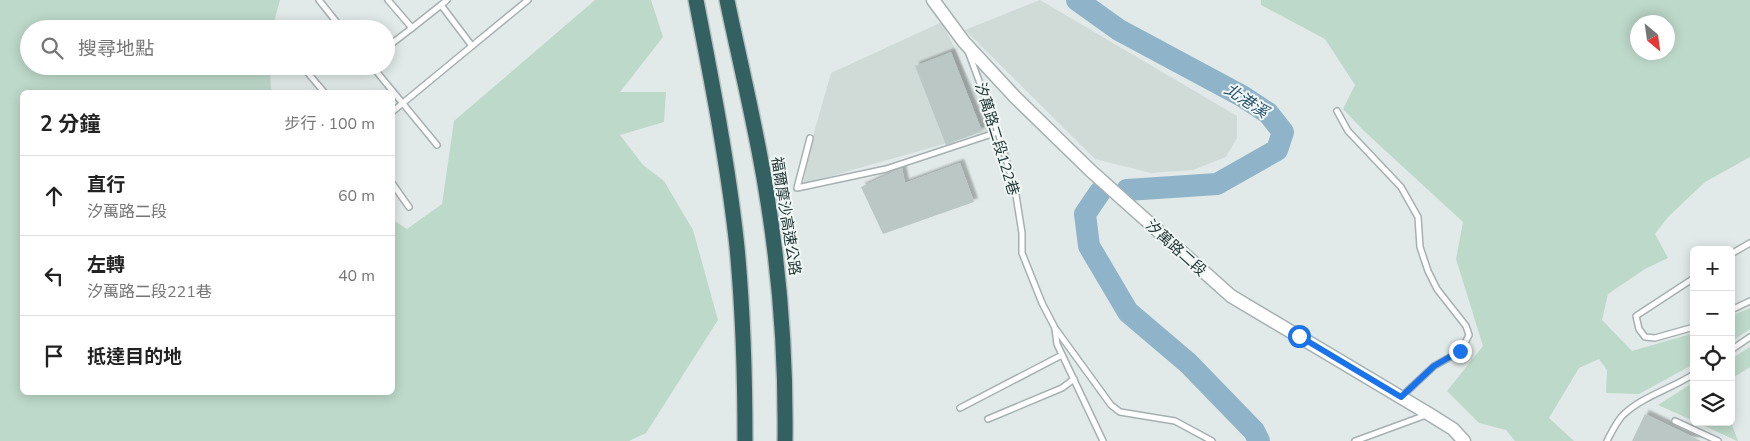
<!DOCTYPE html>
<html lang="zh-TW">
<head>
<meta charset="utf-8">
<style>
	body { margin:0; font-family:"Nunito Sans","Noto Sans TC",sans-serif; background:#f6f6f6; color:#222 }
	.controls { position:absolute; right:15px; bottom:15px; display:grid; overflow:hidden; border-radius:8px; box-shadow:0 2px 12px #0003 }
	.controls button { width:45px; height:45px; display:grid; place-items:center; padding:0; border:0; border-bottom:1px solid #e0e0e0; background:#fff; color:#222; font:25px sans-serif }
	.compass { position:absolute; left:1630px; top:15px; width:45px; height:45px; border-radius:50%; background:#fff; box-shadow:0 2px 12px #0003; rotate:151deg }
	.stop { position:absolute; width:15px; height:15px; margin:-11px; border:4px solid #1a73e8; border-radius:50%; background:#fff }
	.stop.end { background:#1a73e8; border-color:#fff; box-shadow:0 1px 5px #0008 }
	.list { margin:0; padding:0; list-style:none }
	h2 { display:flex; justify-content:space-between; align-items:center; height:65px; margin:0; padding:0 20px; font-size:21px }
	h2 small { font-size:16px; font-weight:400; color:#767676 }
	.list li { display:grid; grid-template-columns:32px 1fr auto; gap:15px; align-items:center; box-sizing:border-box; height:80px; padding:0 20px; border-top:1px solid #e0e0e0 }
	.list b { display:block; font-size:19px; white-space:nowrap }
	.list p { margin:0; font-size:16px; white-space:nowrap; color:#767676 }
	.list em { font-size:16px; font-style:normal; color:#767676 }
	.icon { flex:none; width:28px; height:28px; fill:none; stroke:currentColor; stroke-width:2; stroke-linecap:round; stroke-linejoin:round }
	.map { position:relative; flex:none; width:1750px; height:441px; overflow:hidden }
	.search { position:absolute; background:#fff; box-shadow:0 2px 12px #0003; left:20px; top:20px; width:375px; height:55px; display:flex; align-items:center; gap:12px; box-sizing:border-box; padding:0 18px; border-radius:28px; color:#767676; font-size:19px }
	.panel { position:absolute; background:#fff; box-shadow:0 2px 12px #0003; left:20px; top:90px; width:375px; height:305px; border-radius:8px }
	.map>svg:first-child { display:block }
	.built { fill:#d0dad7 }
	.green { fill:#bdd9ca; fill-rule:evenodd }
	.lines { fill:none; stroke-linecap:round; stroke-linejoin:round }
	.river { stroke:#8fb3c9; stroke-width:22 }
	.building { fill:#bac7c5; filter:url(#shadow) }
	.service-casing { stroke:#a5b1b0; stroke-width:8 }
	.tertiary-casing { stroke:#a5b1b0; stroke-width:15 }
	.motorway-casing { stroke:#bdc4c3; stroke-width:18 }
	.service { stroke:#fff; stroke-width:5 }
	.tertiary { stroke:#fff; stroke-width:12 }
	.motorway { stroke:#336161; stroke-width:15 }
	.route { stroke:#1a73e8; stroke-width:6 }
	.labels { text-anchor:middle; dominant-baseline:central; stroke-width:4; stroke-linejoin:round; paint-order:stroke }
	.street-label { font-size:15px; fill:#243938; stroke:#f1f7f5 }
	.water-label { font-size:16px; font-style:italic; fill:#25516d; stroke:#f1f7f5 }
</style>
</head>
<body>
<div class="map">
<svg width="1750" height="441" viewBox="0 0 1750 441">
	<defs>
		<filter id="shadow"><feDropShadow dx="4" dy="-4" stdDeviation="1" flood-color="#0004"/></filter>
	</defs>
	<rect width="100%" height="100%" fill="#e1eae8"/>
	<g class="built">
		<path d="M1040 0 1237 116V138L1226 157 1193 170 1151 173 1095 159 965 30Z"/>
		<path d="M942 22 993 130 803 184 815 129 831 73Z"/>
	</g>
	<g class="green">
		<path d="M0 0H280L272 29H29V66H270L271 92H22V392H392L393 220 407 229 442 204 454 121 595 0H651L663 37 620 92H666L664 122 620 135 643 165 664 181 693 230 718 320 646 433 629 441H0Z"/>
		<path d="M1261 0H1750V157L1705 182 1668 217 1655 234 1668 258 1645 269 1608 294 1602 320 1632 351 1694 333V364L1639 394 1606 393 1607 370 1599 359 1579 368 1549 418 1574 441H1515L1506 430 1479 423 1447 391 1483 346 1456 259 1463 222 1364 131 1343 109 1355 85 1325 39 1261 5ZM1638 22H1668V52H1638Z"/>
		<path d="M1750 308V329L1731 342V316Z"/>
		<path d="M1750 347V367L1731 379V359Z"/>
		<path d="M1694 382V421L1658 405Z"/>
		<path d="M1696 422H1731L1738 441H1737Z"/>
	</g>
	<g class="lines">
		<g class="river">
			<path d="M1077 0 1119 30 1242 96 1268 113 1283 132 1277 150 1217 184 1127 190"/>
			<path d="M1100 192 1085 214 1089 246 1128 312 1188 363 1254 431 1259 441"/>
		</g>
	</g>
	<g class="building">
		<path d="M951 52 982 131 946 145 915 66Z"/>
		<path d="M960 163 974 202 883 234 861 187 902 168 905 183Z"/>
		<path d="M1645 414 1672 427 1701 441H1632Z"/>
	</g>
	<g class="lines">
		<g class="service-casing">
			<g id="service">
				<path d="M319 0 342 29"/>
				<path d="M388 0 412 28 441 5"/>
				<path d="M472 46 528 0"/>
				<path d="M386 48 412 28"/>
				<path d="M968 51 998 132 1015 189 1022 233V253L1042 303 1055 328 1111 405 1120 412 1175 421 1212 441"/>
				<path d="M302 66 324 92"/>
				<path d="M372 66 437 145"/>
				<path d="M1337 111 1348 131 1401 187 1418 217 1420 247 1428 271 1437 289 1466 326 1469 335 1461 351 1434 366 1401 397"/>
				<path d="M392 112 472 46 441 5 447 0"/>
				<path d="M810 138 797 188 886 169 998 132"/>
				<path d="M392 183 409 207"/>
				<path d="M1731 254 1750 243"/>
				<path d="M1694 278 1636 316 1639 329 1645 337 1655 338 1694 327"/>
				<path d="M1731 310 1750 301"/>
				<path d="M1055 329 1057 344 1103 441"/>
				<path d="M1731 350 1750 337"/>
				<path d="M960 408 1062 355"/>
				<path d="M988 419 1062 388 1074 379"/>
				<path d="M1675 421 1718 441"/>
				<path d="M1355 441 1426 415"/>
				<path d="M1607 441C1611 433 1617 421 1623 415 1643 396 1671 389 1694 374"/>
			</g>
		</g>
		<g class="tertiary-casing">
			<path id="tertiary" d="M933 0 964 42 1015 97 1091 171 1231 296 1429 414 1453 429 1464 441"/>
		</g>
		<g class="motorway-casing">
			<g id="motorway">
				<path d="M696 0C712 82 728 164 737 247 743 311 745 377 745 441"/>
				<path d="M727 0C740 63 756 127 766 190 780 273 786 357 785 441"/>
			</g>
		</g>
		<use href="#service" class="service"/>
		<use href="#tertiary" class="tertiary"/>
		<use href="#motorway" class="motorway"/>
	</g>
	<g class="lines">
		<path class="route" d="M1299 336 1401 397 1434 366 1460 351"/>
	</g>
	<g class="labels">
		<g class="street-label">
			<text transform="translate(997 139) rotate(73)">汐萬路二段122巷</text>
			<text transform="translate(786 216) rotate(81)">福爾摩沙高速公路</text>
			<text transform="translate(1176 248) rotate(42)">汐萬路二段</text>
		</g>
		<g class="water-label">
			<text transform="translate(1246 101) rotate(33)">北港溪</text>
		</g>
	</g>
</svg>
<div class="controls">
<button>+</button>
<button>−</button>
<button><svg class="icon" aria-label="locate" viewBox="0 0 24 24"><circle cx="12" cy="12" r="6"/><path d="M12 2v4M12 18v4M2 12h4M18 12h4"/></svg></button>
<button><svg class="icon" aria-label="layers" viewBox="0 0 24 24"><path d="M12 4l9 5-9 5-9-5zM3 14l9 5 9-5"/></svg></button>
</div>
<svg class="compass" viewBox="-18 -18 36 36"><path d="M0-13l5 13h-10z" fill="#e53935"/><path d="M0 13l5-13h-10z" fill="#767676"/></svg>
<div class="stop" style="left:1299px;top:336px"></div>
<div class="stop end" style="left:1460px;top:351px"></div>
<div class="search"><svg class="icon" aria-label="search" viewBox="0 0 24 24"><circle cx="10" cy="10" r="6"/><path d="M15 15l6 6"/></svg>搜尋地點</div>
<section class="panel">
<h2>2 分鐘<small>步行 · 100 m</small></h2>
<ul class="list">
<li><svg class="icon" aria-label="ahead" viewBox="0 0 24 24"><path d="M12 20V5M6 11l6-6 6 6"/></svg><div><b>直行</b><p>汐萬路二段</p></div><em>60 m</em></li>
<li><svg class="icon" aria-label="left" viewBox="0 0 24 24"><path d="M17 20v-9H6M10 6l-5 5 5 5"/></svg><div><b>左轉</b><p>汐萬路二段221巷</p></div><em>40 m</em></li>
<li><svg class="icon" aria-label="arrive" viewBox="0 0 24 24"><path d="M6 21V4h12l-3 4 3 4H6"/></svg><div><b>抵達目的地</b></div></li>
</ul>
</section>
</div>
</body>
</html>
